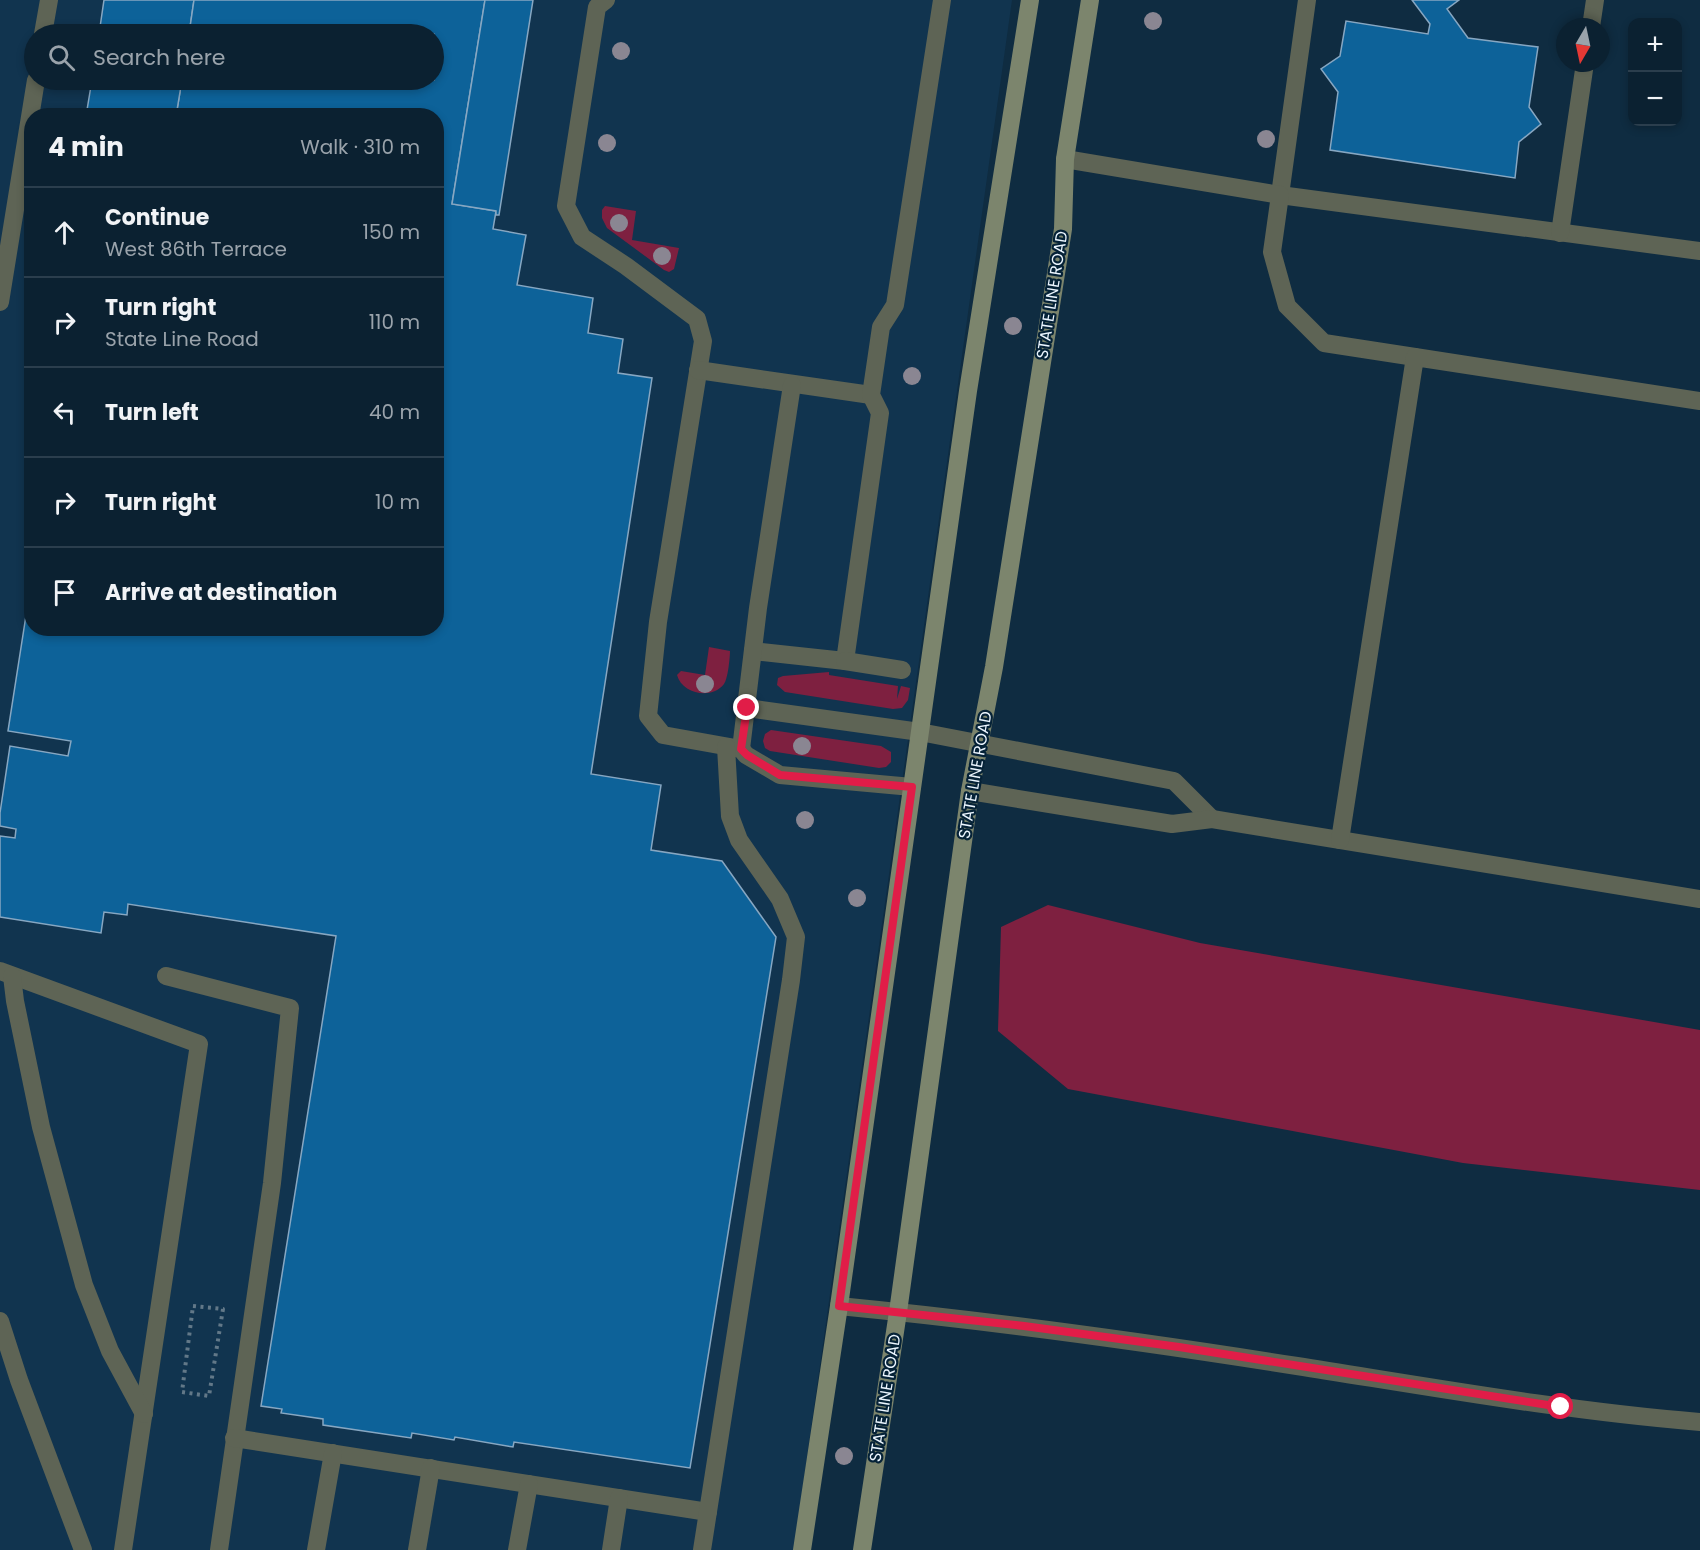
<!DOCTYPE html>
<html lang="en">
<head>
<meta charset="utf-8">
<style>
	body { margin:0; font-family:Poppins,sans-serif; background:#142939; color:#f1f3f6 }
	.controls { position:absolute; right:18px; top:18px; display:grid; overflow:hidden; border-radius:12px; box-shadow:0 3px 9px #0003 }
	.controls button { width:54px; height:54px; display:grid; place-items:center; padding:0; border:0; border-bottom:2px solid #2b3e4d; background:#0b2131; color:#f1f3f6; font:30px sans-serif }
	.compass { position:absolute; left:1556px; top:18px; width:54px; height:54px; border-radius:50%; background:#0b2131; box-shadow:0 3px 9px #0003; rotate:189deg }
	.stop { position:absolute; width:18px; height:18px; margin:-14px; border:4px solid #e11d48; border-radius:50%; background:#fff }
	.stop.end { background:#e11d48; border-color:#fff; box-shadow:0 2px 6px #0008 }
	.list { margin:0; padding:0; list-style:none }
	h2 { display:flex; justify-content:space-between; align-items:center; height:78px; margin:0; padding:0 24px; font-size:26px }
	h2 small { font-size:20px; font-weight:400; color:#9aa3ab }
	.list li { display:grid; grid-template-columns:39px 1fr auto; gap:18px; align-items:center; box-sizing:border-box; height:90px; padding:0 24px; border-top:2px solid #2b3e4d }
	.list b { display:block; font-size:22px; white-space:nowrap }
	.list p { margin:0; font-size:20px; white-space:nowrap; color:#9aa3ab }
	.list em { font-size:20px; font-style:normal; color:#9aa3ab }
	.icon { flex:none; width:33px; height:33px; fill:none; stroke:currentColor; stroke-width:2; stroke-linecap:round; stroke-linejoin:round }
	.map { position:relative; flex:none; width:1700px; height:1550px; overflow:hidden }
	.search { position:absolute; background:#0b2131; box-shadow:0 3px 9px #0003; left:24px; top:24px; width:420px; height:66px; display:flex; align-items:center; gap:15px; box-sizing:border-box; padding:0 21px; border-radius:33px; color:#9aa3ab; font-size:22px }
	.panel { position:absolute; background:#0b2131; box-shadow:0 3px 9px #0003; left:24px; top:108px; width:420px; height:528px; border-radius:24px }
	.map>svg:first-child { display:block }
	.built { fill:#11344f; fill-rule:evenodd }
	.green { fill:#7e2040 }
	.building { fill:#0d6299; stroke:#87a7c2; stroke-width:1.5 }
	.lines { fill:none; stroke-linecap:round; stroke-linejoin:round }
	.path { stroke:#627888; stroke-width:4; stroke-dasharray:3 4.5; stroke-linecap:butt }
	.lane { stroke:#5e6455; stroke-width:18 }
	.street { stroke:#5e6455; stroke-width:18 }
	.secondary { stroke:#7c856d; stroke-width:18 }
	.tree { fill:#8a8692 }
	.route { stroke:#e11d48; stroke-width:8 }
	.labels { text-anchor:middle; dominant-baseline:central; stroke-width:4.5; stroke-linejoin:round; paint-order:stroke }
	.street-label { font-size:16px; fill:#ecf6ff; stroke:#052237 }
</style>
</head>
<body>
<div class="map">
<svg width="1700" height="1550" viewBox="0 0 1700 1550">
	<rect width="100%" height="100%" fill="#0f2c41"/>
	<path class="built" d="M0 0H1012L794 1550H0ZM34 34H434V80H34ZM32 116H436V628H32Z"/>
	<g class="green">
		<path d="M605 206 636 211 632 240 679 248 674 269 669 272 664 270 607 228 602 218V210Z"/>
		<path d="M709 647 730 651C730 657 728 679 724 684 712 700 682 694 677 675L681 671 705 675Z"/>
		<path d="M829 672V675L898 686 897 699 901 686 910 688 908 700 902 708 893 709 785 692 777 685 778 678 783 676Z"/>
		<path d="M771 730 881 746 891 752V762L886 767 879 768 770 751 765 748 763 741 765 734Z"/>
		<path d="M1048 905 1200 943 1700 1030V1190L1463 1163 1068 1089 998 1031 1001 927Z"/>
	</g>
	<g class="building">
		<path d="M104 0H194L189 34H99Z"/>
		<path d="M194 0H485L452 204 496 211 493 229 526 235 517 285 593 298 588 333 623 339 618 373 652 378 591 774 661 785 651 850 722 861 776 937 690 1468 514 1442 513 1447 455 1437 454 1440 412 1433 411 1438 323 1425V1419L281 1413 282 1409 261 1406 336 936 128 904 127 915 104 912 101 933 0 917V836L15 838 16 829 0 826V813L10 746 68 756 71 741 8 731 32 577V628H436V116H176L182 80H434V34H189Z"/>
		<path d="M485 0H533L499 215H496V211L452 204Z"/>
		<path d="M1412 0H1459L1447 9 1468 38 1538 47 1529 107 1541 124 1519 142 1515 178 1330 150 1338 92 1321 69 1340 56 1346 21 1428 34 1430 24Z"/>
		<path d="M92 80H182L176 116H86Z"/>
	</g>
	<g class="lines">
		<path class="path" d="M193 1306 223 1309 209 1396 182 1392Z"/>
		<g class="lane">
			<path d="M606 0 597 7 566 206 582 237 626 266 697 319 703 341 658 622 648 716 663 735 741 749 746 755 780 775 912 787"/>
			<path d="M1307 0 1280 195 1700 251"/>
			<path d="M1591 27 1595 0"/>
			<path d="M43 34 49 0"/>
			<path d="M1065 159 1280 195 1272 252 1287 306 1324 343 1415 357"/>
			<path d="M1560 233 1585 63"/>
			<path d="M0 302 36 80"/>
			<path d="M698 370 871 395"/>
			<path d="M753 651 845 661 880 413 871 395 881 327 895 305 942 0"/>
			<path d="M845 661 902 670"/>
			<path d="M747 708 920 732 1174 781 1212 819"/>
			<path d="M741 749 758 608 792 385"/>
			<path d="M970 791 1172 824 1212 819 1700 899"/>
			<path d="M1340 840 1415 357 1700 401"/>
			<path d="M0 971 199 1044 123 1550"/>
			<path d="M12 976 15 1001 41 1127 84 1285 110 1351 144 1414"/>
			<path d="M166 976 290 1008 272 1183 219 1550"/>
			<path d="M0 1321 19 1380 83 1550"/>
			<path d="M234 1438 708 1512"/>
			<path d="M316 1550 333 1453"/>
			<path d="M417 1550 431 1468"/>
			<path d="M517 1550 529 1484"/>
			<path d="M611 1550 619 1498"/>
			<path d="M702 1550 791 980 796 937 780 899 739 840 730 816 726 747"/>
		</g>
		<path class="street" d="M839 1306C993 1321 1145 1342 1297 1366 1431 1387 1565 1411 1700 1422"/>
		<g class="secondary">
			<path d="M802 1550 839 1306 968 391 1030 0"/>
			<path d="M862 1550 898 1312 970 791 994 667 1063 229 1065 159 1090 0"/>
		</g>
	</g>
	<g class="tree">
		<circle cx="1153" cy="21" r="9"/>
		<circle cx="621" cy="51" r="9"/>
		<circle cx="1266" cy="139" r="9"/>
		<circle cx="607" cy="143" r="9"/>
		<circle cx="619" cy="223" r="9"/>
		<circle cx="662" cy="256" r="9"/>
		<circle cx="1013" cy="326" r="9"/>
		<circle cx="912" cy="376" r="9"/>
		<circle cx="705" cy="684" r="9"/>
		<circle cx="802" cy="746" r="9"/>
		<circle cx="805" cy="820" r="9"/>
		<circle cx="857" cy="898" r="9"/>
		<circle cx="844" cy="1456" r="9"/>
	</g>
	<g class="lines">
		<path class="route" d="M747 708 741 749 747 755 780 775 912 787 839 1306 1024 1326 1179 1347 1561 1407"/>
	</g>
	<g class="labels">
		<g class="street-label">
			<text transform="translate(1052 295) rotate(-81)">STATE LINE ROAD</text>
			<text transform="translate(975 775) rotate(-80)">STATE LINE ROAD</text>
			<text transform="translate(885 1398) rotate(-81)">STATE LINE ROAD</text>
		</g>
	</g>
</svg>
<div class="controls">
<button>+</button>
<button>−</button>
</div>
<svg class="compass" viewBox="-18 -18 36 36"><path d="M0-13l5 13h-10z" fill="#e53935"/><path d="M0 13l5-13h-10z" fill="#9aa3ab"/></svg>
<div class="stop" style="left:1561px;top:1407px"></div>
<div class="stop end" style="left:747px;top:708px"></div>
<div class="search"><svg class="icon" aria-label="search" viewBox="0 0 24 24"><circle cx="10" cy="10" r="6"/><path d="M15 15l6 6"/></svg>Search here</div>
<section class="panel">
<h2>4 min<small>Walk · 310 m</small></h2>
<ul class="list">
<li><svg class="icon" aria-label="ahead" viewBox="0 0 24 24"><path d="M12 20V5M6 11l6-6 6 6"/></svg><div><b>Continue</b><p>West 86th Terrace</p></div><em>150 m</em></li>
<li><svg class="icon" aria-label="right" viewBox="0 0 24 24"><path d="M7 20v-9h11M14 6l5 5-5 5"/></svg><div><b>Turn right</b><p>State Line Road</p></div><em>110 m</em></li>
<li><svg class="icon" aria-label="left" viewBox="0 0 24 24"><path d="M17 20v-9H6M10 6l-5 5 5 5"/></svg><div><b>Turn left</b></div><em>40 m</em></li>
<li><svg class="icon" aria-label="right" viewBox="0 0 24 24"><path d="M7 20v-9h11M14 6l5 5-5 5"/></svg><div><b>Turn right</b></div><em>10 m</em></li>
<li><svg class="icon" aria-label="arrive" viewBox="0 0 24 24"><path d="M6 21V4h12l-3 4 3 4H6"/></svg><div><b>Arrive at destination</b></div></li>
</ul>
</section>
</div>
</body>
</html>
